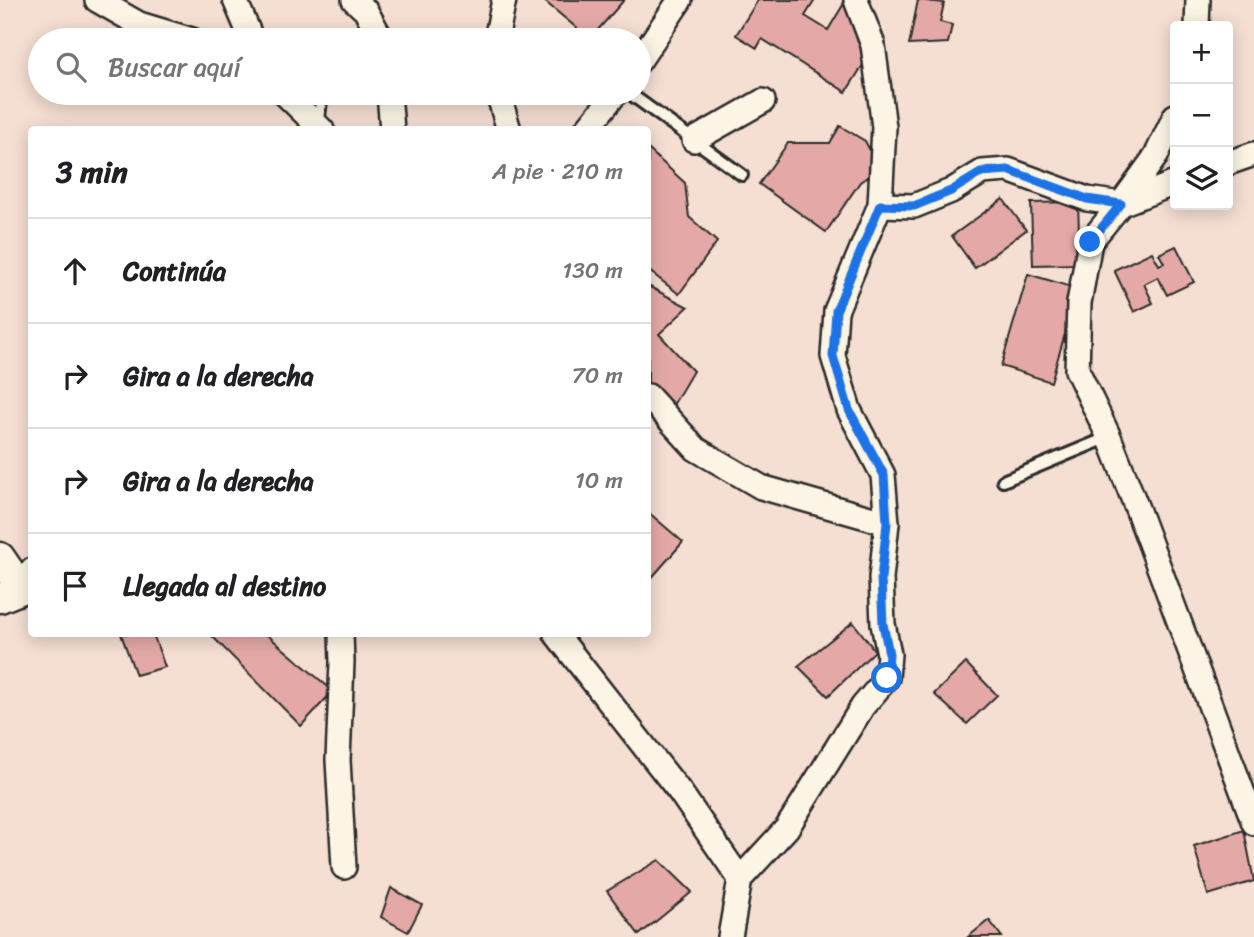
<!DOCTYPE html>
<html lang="es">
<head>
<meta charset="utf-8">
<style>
	body { margin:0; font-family:Sriracha,sans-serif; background:#f6f6f6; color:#202124 }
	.controls { position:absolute; right:21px; top:21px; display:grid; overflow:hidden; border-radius:7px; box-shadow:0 4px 18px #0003 }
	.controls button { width:63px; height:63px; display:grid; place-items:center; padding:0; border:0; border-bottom:2px solid #e0e0e0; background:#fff; color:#202124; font:35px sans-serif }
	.stop { position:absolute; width:21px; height:21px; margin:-16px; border:5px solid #1a73e8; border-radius:50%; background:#fff }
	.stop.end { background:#1a73e8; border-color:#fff; box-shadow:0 2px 7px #0008 }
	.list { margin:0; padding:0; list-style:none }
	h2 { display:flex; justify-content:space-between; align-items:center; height:91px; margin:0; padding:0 28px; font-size:30px }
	h2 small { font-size:23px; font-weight:400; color:#757577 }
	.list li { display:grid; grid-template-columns:46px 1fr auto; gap:21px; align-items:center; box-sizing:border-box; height:105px; padding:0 28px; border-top:2px solid #e0e0e0 }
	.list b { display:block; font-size:26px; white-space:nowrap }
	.list em { font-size:23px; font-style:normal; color:#757577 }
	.icon { flex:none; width:38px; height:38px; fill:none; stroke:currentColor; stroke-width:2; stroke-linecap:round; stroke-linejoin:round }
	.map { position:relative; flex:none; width:1254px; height:937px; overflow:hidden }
	.search { position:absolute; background:#fff; box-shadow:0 4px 18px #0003; left:28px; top:28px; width:623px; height:77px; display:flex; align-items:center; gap:18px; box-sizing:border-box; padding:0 24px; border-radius:38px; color:#757577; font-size:26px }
	.panel { position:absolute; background:#fff; box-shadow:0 4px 18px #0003; left:28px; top:126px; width:623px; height:511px; border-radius:7px }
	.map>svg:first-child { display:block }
	.building { fill:#e4a9a6; stroke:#2b2b2b; stroke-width:2 }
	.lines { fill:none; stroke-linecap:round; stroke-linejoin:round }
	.service-casing { stroke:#2b2b2b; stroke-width:16 }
	.minor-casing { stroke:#2b2b2b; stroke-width:28 }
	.tertiary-casing { stroke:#2b2b2b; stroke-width:33 }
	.service { stroke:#fcf5e5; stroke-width:10 }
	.minor { stroke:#fcf5e5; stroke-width:23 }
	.tertiary { stroke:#fcf5e5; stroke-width:28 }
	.route { stroke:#1a73e8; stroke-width:9 }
</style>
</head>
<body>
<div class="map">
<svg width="1254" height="937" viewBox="0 0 1254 937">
	<rect width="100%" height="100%" fill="#f5ded2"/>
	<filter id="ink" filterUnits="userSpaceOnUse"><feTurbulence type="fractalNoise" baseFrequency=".0143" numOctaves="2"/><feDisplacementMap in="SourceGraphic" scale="14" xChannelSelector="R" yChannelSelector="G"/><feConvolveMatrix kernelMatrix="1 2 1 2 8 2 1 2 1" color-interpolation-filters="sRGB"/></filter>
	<g filter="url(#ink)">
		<g class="building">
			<path d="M543 0H624L590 39Z"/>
			<path d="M758 0H815L805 16 828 30 846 0 868 57 846 92 762 39 757 48 736 35Z"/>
			<path d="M918 0 944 3 940 22 952 25 948 43 909 45Z"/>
			<path d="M840 126 865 141 873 156V173L860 182 826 232 759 184 788 143H830Z"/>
			<path d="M648 149 685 183 689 217 717 242 679 294 648 270Z"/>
			<path d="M1003 199 1026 230 975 268 952 236Z"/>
			<path d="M1078 202 1080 264 1033 265 1031 203Z"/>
			<path d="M1176 246 1194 282 1167 295 1158 277 1144 284 1153 303 1134 312 1114 270 1152 252 1159 265 1164 263 1159 254Z"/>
			<path d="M1028 274 1078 289 1051 382 1001 366Z"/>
			<path d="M648 286 688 307 659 334 693 371 669 412 648 384Z"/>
			<path d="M648 512 683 542 648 582Z"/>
			<path d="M853 622 875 651 828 696 798 666Z"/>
			<path d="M121 634H153L165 667 136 675Z"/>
			<path d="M210 634H266L333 691 301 726Z"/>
			<path d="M966 663 997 695 967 724 934 694Z"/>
			<path d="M1244 830 1254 881 1208 895 1194 846Z"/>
			<path d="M659 860 692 892 639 935 607 891Z"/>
			<path d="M391 888 422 905 408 932 381 917Z"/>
			<path d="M989 920 1002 937H968Z"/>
		</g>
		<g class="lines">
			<g class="service-casing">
				<g id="service">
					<path d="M629 93 742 175"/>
					<path d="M318 125 322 93"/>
					<path d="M1003 481 1109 437"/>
				</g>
			</g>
			<g class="minor-casing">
				<g id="minor">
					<path d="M97 0 139 24 192 40"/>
					<path d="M235 0 252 40"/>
					<path d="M354 0 366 11 382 40"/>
					<path d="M1197 26 1198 0"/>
					<path d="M496 40 504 0"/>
					<path d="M639 61 680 0"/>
					<path d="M284 93 322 130"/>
					<path d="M389 93 392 130"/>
					<path d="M498 93 509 130"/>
					<path d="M1175 116 1156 156 1121 204 1090 242 1079 303 1077 370 1109 437 1138 511 1254 823"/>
					<path d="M586 130 616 93"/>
					<path d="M694 140 763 101"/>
					<path d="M1228 163 1254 154"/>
					<path d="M880 205 914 206 951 191 982 172 1008 170 1087 199 1121 204 1175 183"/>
					<path d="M648 396 696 449 761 487 887 523"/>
					<path d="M22 589 32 570"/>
					<path d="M341 634 342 662 338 760 344 867"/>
					<path d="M556 634 680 792 740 879"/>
					<path d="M730 937 740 879 787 828 863 706 887 678 889 654 883 624 881 578 887 523 883 475 849 410 833 356 836 311 880 205 884 127 873 45 856 0"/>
				</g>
			</g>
			<g class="tertiary-casing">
				<path id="tertiary" d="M0 557 22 589 0 598"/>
			</g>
			<use href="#service" class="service"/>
			<use href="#minor" class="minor"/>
			<use href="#tertiary" class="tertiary"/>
		</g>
	</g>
	<g class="lines" filter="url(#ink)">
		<path class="route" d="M887 678 889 654 883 624 881 578 887 523 884 475 849 410 833 356 836 311 880 205 914 206 951 191 982 172 1008 170 1087 199 1121 204 1090 242"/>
	</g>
</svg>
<div class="controls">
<button>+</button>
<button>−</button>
<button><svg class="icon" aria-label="layers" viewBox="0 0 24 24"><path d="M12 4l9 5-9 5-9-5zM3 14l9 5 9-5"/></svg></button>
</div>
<div class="stop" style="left:887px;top:678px"></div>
<div class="stop end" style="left:1090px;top:242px"></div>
<div class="search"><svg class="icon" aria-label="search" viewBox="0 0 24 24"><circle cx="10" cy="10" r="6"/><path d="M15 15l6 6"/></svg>Buscar aquí</div>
<section class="panel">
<h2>3 min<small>A pie · 210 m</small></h2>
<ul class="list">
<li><svg class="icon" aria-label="ahead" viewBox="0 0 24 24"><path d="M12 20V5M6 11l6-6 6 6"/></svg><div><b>Continúa</b></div><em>130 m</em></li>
<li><svg class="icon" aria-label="right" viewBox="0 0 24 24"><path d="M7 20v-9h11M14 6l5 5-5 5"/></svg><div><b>Gira a la derecha</b></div><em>70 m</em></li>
<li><svg class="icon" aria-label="right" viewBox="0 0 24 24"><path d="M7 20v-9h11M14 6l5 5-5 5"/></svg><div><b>Gira a la derecha</b></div><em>10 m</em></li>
<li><svg class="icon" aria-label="arrive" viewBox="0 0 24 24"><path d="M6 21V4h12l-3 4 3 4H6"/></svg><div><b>Llegada al destino</b></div></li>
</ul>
</section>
</div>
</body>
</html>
